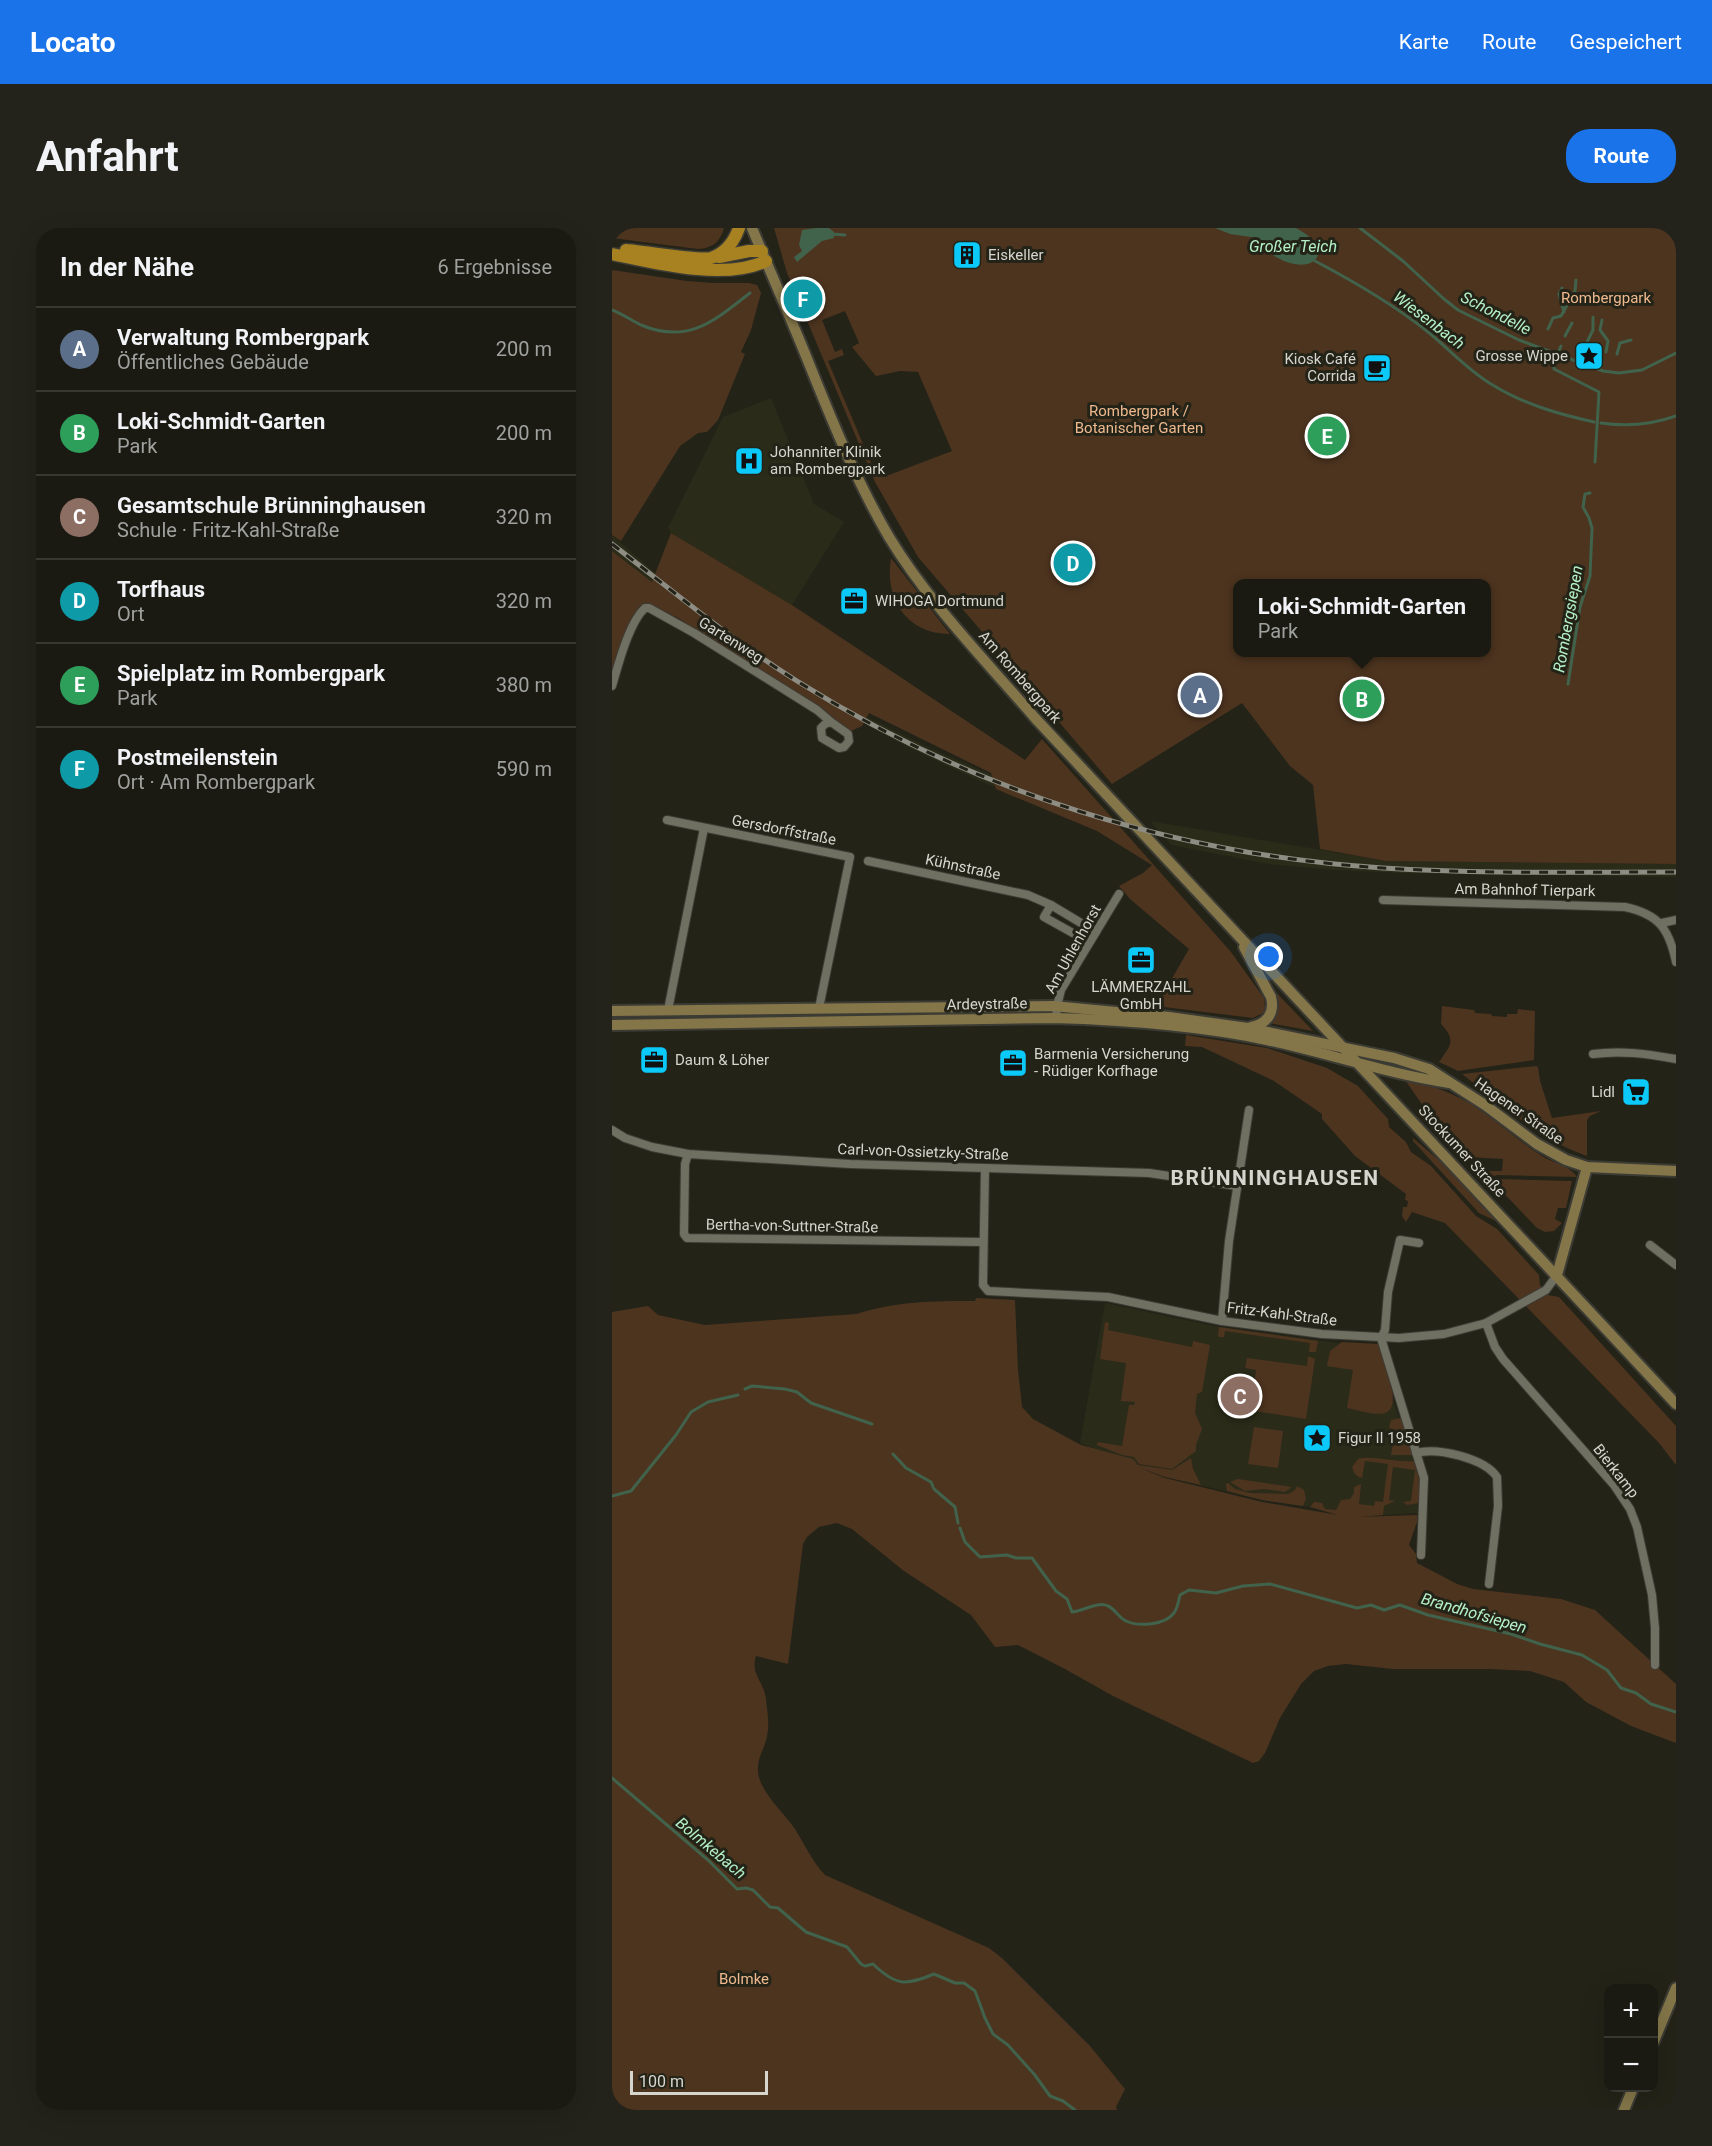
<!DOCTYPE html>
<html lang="de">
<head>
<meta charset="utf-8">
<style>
	body { margin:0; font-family:Roboto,sans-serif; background:#23231b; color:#f1f3f6 }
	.controls { position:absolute; right:18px; bottom:18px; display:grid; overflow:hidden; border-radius:12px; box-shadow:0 6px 24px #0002 }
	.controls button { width:54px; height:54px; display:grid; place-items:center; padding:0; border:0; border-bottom:2px solid #383832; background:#1a1a12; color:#f1f3f6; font:30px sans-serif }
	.scale { position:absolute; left:18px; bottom:15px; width:138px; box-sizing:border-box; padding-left:6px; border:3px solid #d6d6cf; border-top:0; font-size:16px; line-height:21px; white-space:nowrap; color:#d6d6cf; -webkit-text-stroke:4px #232318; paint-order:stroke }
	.you { position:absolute; left:657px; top:729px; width:21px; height:21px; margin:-15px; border:4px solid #fff; border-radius:50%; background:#1a73e8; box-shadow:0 0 0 9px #1a73e833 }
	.badge { display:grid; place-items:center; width:39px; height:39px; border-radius:50%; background:#1a73e8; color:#fff; font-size:20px; font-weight:700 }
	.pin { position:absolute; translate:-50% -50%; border:3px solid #fff; box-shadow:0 2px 6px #0006 }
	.popup { position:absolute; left:621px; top:351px; width:258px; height:78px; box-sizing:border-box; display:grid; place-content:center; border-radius:12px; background:#1a1a12; filter:drop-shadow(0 2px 4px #0005); font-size:20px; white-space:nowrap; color:#9fa19f }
	.popup b { font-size:22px; color:#f1f3f6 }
	.popup::after { content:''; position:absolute; left:50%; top:100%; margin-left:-12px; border:12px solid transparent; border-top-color:#1a1a12 }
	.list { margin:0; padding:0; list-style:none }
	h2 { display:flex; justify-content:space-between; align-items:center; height:78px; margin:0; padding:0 24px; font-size:26px }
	h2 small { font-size:20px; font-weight:400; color:#9fa19f }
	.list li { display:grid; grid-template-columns:39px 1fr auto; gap:18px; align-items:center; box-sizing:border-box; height:84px; padding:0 24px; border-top:2px solid #383832 }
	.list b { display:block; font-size:22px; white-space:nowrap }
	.list p { margin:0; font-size:20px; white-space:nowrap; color:#9fa19f }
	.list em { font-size:20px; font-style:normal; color:#9fa19f }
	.map { position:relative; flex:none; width:1064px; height:1882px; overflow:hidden; border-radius:24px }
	header { display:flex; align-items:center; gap:36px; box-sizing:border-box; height:84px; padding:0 30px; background:#1a73e8; color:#fff }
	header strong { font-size:28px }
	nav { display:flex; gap:33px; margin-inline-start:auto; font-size:21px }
	.intro { display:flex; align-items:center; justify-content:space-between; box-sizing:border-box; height:144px; padding:0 36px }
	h1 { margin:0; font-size:42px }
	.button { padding:15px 27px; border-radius:24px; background:#1a73e8; color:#fff; font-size:21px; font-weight:700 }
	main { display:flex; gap:36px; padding:0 36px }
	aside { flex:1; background:#1a1a12; border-radius:24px; box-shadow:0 6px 24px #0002 }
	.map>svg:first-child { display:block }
	.built { fill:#2b2b19 }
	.green { fill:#4d341f; fill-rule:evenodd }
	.water { fill:#41624b }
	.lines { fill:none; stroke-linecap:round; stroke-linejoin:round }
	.stream { stroke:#41624b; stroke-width:3 }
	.minor-casing { stroke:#3c3c35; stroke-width:10 }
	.secondary-casing { stroke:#3c3c35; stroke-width:14 }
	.trunk-casing { stroke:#3c3c35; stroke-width:15 }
	.minor { stroke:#6f6f62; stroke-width:8 }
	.secondary { stroke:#847649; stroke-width:10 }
	.trunk { stroke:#a88220; stroke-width:12 }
	.rail-casing { stroke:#8d8d84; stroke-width:5 }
	.rail { stroke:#232318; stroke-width:3; stroke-dasharray:9; stroke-linecap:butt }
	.labels { text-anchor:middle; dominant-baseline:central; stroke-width:6; stroke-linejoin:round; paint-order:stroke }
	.poi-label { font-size:15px; fill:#d6d6cf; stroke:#232318; text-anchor:start }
	.park-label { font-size:15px; fill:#efb98e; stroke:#232318 }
	.street-label { font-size:15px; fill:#d6d6cf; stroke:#232318 }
	.water-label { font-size:16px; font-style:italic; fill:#b5f1c6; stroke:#232318 }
	.district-label { font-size:21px; font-weight:bold; letter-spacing:1.5px; fill:#d6d6cf; stroke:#232318 }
</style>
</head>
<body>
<header>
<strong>Locato</strong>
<nav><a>Karte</a><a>Route</a><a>Gespeichert</a></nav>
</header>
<div class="intro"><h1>Anfahrt</h1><a class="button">Route</a></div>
<main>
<aside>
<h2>In der Nähe<small>6 Ergebnisse</small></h2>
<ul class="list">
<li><span class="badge" style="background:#5c6f8a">A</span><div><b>Verwaltung Rombergpark</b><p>Öffentliches Gebäude</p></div><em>200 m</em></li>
<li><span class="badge" style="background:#2e9e5b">B</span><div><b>Loki-Schmidt-Garten</b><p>Park</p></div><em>200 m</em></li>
<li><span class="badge" style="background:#8d6e63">C</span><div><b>Gesamtschule Brünninghausen</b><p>Schule · Fritz-Kahl-Straße</p></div><em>320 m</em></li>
<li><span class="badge" style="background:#0f9aa8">D</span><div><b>Torfhaus</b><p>Ort</p></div><em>320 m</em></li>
<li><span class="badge" style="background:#2e9e5b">E</span><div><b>Spielplatz im Rombergpark</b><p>Park</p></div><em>380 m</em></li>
<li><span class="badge" style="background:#0f9aa8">F</span><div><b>Postmeilenstein</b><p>Ort · Am Rombergpark</p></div><em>590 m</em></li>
</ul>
</aside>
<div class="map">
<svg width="1064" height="1882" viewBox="0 0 1064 1882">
	<rect width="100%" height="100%" fill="#232318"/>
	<g class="built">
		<path d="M159 170 202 276 232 294 180 377 59 305 56 300 111 189Z"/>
		<path d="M0 307 64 363 253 488 315 519 396 554 443 581 368 553 300 521 231 485 40 354 0 323Z"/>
		<path d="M538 593 774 633 1064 636V649L788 645 722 642 656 636 559 617Z"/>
		<path d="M493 1075 607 1099 764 1120 807 1250 806 1285 739 1289 698 1279 650 1272 553 1249 468 1215Z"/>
	</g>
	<g class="green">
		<path d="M0 0H112C108 14 101 20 86 21L0 10Z"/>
		<path d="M162 0H1064V636L774 633 708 621 701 557 678 538 630 475 500 556 306 329 263 254 175 45ZM233 83 247 115 240 119 264 148 288 143 306 144 340 223 277 247 262 242 216 133 232 127 230 121 223 124 210 92ZM626 356H874V424H626Z"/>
		<path d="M0 42 75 53 101 55H137L145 57 149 65 139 102 129 124 133 126 106 192 95 204 86 205 68 218 9 313 0 307Z"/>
		<path d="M59 305 180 377 413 532 430 511 619 724 652 770 653 780 651 785 641 790 544 778 577 721 518 671 507 658 531 645 540 637 485 603 384 561 379 545 257 485 250 498 239 503 134 442 119 424 66 390 39 377H33L25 383 12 411 0 445V323L40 354Z"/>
		<path d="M279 330 338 406C294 406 272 370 279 330Z"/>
		<path d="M658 758 701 803 657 795Z"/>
		<path d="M830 778 862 782 863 785 879 786 880 788 895 789V786H905L906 781 923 783 922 832 846 843 827 834C838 818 845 813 829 796Z"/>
		<path d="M574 807 655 820 715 840 746 858 776 891 777 899 794 914 799 924 819 938 864 988 885 1001 927 1047 928 1057 936 1067 947 1069 1064 1198V1237L1047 1215 833 995 800 984 794 994 790 988 791 979H795L796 973 793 972 794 966 743 928 710 891V886L662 853 590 819 573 818Z"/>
		<path d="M924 838 926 839 928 853 940 890 989 883 978 888 975 892V928C927 912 890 876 850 846Z"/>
		<path d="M791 849C818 857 843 865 867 881 888 896 908 914 930 928 940 935 958 937 965 949L885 947 877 950 870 943H890L891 931 857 929 823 895Z"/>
		<path d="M801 910 829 934 888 995 867 985 801 913Z"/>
		<path d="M884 951 960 953 954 980H946L943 991 950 995 942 1003 933 1004 925 1000 882 955 881 953Z"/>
		<path d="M364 1070 403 1072 406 1142 410 1179 421 1191 469 1217 521 1231 526 1237 560 1242 579 1230 581 1241 589 1257 553 1249 526 1239 553 1250 650 1274 726 1287 698 1279 702 1274 710 1275 713 1281 724 1282 729 1272 738 1271 742 1265V1259L749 1256 747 1276 762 1278 763 1273 771 1274 776 1236 753 1233 750 1250C743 1248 742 1245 740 1239L746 1231C760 1227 784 1235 802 1233L809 1256 807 1275 795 1277 791 1274 799 1273 803 1242 781 1239 777 1272 783 1273 772 1278 771 1287 746 1289 805 1287V1294L797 1317 804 1326 805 1335 845 1356 861 1361 949 1371 983 1382 1064 1456V1515L1019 1498 974 1474 952 1454 918 1443 877 1441H781L734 1436 716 1438 702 1443 689 1456 668 1490 653 1525 647 1533 641 1535 501 1468 453 1441 406 1417 383 1419 359 1387 292 1343 240 1301 225 1295 207 1299 195 1309 191 1316 176 1436 144 1428C138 1446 152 1454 154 1471 155 1483 158 1496 155 1508 153 1520 145 1530 146 1543 147 1563 172 1585 183 1601 193 1617 200 1633 213 1647L377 1720 391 1731 478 1818 513 1861 504 1879 505 1882H0V1084L36 1078 46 1087 93 1097 244 1086C286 1073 320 1073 363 1073Z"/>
		<path d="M493 1094 497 1095 496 1102 580 1119 581 1113 598 1117 590 1164 585 1166 583 1185 590 1201 584 1217V1223L560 1241 527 1236 522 1229 510 1227 485 1217 486 1214 510 1218 517 1177H522L523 1174 509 1173 514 1135 488 1131Z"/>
		<path d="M607 1099 706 1113 704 1124H697L698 1115 613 1103 612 1109H607L606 1107Z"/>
		<path d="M730 1114 766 1116C770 1130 793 1179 773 1185 763 1188 746 1182 735 1180L741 1142 715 1138 718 1123Z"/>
		<path d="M696 1128 703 1131 694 1191 643 1183 646 1165 641 1163 644 1142 633 1140 635 1130 695 1138Z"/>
		<path d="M789 1190 801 1227H779L781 1216 777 1215 778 1208H783L784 1202 777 1200 779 1192Z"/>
		<path d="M642 1199 671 1203 666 1240 636 1236Z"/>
		<path d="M626 1251 680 1259 673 1264 652 1261 633 1263 618 1254Z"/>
		<path d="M616 1255 623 1261 638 1265 676 1266 683 1262 685 1258 692 1262 694 1271 691 1278 650 1272 615 1263 614 1256Z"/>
	</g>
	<g class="water">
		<path d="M204 0H217L222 4V10L210 13 185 34 182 29 190 23 187 17 190 2Z"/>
		<path d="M603 0H684C732 25 694 56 653 21 649 18 648 13 645 10L618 6Z"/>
	</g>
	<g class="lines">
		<g class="stream">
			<path d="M748 0 791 33 832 71 846 82 907 112 991 143 1007 145 1030 142 1064 125"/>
			<path d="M219 6 233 7"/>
			<path d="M703 33C743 54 781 76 816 104 837 121 856 142 879 156 911 176 946 186 982 194"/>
			<path d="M950 60 947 66 952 84"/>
			<path d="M0 82C10 86 19 92 29 97 77 117 103 92 138 65"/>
			<path d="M990 92 988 102 996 113 994 124"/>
			<path d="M936 101 941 90 949 88 963 63 964 52"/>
			<path d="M953 108 960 95"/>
			<path d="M974 116 981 102V89"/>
			<path d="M949 118 942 134V141L987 164 983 234"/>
			<path d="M1005 126 1008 115 1019 112"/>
			<path d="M963 133 969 125"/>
			<path d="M988 141 990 134"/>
			<path d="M989 195C1016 199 1039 197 1064 188"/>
			<path d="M956 456 968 379 978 348 980 300 977 290 971 279 973 266 978 265"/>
			<path d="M133 1161 140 1158 173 1161 185 1164 199 1175 260 1196"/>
			<path d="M281 1226 294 1240 319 1254 322 1261 343 1279 346 1295"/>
			<path d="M0 1268 19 1263 64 1207 79 1184 96 1174 126 1167"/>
			<path d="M348 1300 353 1314 368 1329 395 1327 404 1330H420L444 1363 455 1371 460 1384C471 1383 486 1373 496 1378 503 1381 507 1390 514 1393 527 1399 553 1397 562 1385 565 1381 567 1372 568 1367L577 1362 604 1365 631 1358 658 1356 745 1380 759 1377 772 1382 788 1377 816 1387 899 1406 928 1416 970 1427 995 1442 1009 1460 1024 1465 1039 1476 1064 1484"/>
			<path d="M0 1550 96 1632 125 1661 134 1660 141 1662 158 1679 166 1680 194 1704 235 1719 249 1736 253 1738 261 1736C284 1758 294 1758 322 1746L343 1755H352L363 1763 373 1790 381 1806 396 1817 422 1846 438 1868 451 1873 463 1882"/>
		</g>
		<g class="minor-casing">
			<g id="minor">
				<path d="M0 458C6 438 17 394 33 380H37L82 405 205 482 219 494 213 496 209 500 210 510 227 520 232 519 237 513 236 506 219 494"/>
				<path d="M55 592 238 629 207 780"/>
				<path d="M256 633 416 667 439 677 484 704"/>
				<path d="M771 672 1013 679C1046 686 1057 700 1064 734"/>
				<path d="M439 677 432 689 477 714"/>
				<path d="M1050 695 1064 692"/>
				<path d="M56 782 92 600"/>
				<path d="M444 790 445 778 449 762 507 666"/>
				<path d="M981 826C1010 822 1035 826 1064 831"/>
				<path d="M0 902 13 910 40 919 76 926 238 936 537 945 625 958"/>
				<path d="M76 926 73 936 72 1006 75 1010 371 1014"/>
				<path d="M373 941 371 1057 376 1063 496 1069 610 1093 710 1106 787 1110 832 1106 874 1095 934 1062 945 1047"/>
				<path d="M807 1015 788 1012 776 1064 773 1102 769 1110 812 1250 809 1327"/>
				<path d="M1038 1017 1064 1037"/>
				<path d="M610 1093 617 1013 637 882"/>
				<path d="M874 1095 883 1119 891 1131 1002 1257 1018 1281 1025 1299 1040 1367 1043 1400V1437"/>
				<path d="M804 1225C825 1219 872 1230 885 1249L886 1278 877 1356"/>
			</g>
		</g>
		<g class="secondary-casing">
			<g id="secondary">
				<path d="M140 0C160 48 181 95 200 143 223 200 246 256 277 309 317 375 373 432 423 490L1064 1176"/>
				<path d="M632 719 659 769C663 785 655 796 639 799"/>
				<path d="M0 783 441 778 557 789 636 800 782 830 817 841 873 877 925 916 954 932 975 939 1064 943"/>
				<path d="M0 797 441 790C512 792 584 797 655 812 716 825 776 846 837 855"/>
				<path d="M945 1047 975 939"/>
				<path d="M1042 1813 1064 1760"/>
				<path d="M1012 1882 1021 1860"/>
			</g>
		</g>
		<g class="trunk-casing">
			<g id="trunk">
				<path d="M14 22C30 23 87 33 99 30 114 25 122 14 127 0"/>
				<path d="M0 26C43 35 113 53 154 33"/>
				<path d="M107 29 137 23H150"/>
			</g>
		</g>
		<use href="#minor" class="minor"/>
		<use href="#secondary" class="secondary"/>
		<use href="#trunk" class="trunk"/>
		<g class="rail-casing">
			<path id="rail" d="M0 316C61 363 119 412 185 453 360 563 564 627 771 640 868 646 966 644 1064 644"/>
		</g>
		<use href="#rail" class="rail"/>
	</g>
	<defs>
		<g id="building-square" transform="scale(1.5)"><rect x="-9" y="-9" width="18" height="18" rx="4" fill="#0bcafa" stroke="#232318"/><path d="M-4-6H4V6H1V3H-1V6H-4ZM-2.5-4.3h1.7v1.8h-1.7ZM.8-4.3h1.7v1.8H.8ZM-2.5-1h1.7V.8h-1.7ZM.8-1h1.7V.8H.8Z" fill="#111"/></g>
		<g id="sight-square" transform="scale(1.5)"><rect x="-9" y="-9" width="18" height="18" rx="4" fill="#0bcafa" stroke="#232318"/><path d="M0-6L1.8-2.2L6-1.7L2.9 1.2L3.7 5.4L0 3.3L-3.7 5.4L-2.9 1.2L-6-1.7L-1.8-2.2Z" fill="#111"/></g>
		<g id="cafe-square" transform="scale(1.5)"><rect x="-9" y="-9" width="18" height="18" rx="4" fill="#0bcafa" stroke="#232318"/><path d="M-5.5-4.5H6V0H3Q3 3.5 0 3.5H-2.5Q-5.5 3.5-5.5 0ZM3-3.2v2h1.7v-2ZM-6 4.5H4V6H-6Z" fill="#111"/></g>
		<g id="hospital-square" transform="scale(1.5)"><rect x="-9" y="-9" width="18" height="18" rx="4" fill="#0bcafa" stroke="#232318"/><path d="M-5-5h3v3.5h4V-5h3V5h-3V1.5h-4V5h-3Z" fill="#111"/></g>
		<g id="office-square" transform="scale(1.5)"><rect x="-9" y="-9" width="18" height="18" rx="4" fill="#0bcafa" stroke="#232318"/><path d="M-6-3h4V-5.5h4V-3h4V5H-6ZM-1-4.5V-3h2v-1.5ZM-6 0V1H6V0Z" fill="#111"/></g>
		<g id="supermarket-square" transform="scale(1.5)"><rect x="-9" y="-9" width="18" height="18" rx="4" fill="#0bcafa" stroke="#232318"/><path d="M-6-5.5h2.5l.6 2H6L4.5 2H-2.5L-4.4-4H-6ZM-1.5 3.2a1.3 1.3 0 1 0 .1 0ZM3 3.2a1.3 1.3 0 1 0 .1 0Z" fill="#111"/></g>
	</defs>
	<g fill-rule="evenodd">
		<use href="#building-square" x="355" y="27"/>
		<use href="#sight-square" x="977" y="128"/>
		<use href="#cafe-square" x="765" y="140"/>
		<use href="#hospital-square" x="137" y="233"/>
		<use href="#office-square" x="242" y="373"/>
		<use href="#office-square" x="529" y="732"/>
		<use href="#office-square" x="42" y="832"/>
		<use href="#office-square" x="401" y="835"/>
		<use href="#supermarket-square" x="1024" y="864"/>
		<use href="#sight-square" x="705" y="1210"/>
	</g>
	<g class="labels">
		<g class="poi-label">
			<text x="376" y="27">Eiskeller</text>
			<text x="956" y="128" text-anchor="end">Grosse Wippe</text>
			<text x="744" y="131" text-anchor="end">Kiosk Café<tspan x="744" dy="17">Corrida</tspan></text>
			<text x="158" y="224">Johanniter Klinik<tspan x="158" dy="17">am Rombergpark</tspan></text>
			<text x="263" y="373">WIHOGA Dortmund</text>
			<text x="529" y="759" text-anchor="middle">LÄMMERZAHL<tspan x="529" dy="17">GmbH</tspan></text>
			<text x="422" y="826">Barmenia Versicherung<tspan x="422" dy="17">- Rüdiger Korfhage</tspan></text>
			<text x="63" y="832">Daum &amp; Löher</text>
			<text x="1003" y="864" text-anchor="end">Lidl</text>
			<text x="726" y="1210">Figur II 1958</text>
		</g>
		<g class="park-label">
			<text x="994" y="70">Rombergpark</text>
			<text x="527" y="183">Rombergpark /<tspan x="527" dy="17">Botanischer Garten</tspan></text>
			<text x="132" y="1751">Bolmke</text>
		</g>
		<g class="street-label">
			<text transform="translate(119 412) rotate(32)">Gartenweg</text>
			<text transform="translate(408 449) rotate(49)">Am Rombergpark</text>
			<text transform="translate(172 602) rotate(11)">Gersdorffstraße</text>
			<text transform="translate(351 639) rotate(12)">Kühnstraße</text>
			<text transform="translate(913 662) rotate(1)">Am Bahnhof Tierpark</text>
			<text transform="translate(461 721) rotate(-61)">Am Uhlenhorst</text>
			<text transform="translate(375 776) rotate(-1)">Ardeystraße</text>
			<text transform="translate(907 883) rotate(35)">Hagener Straße</text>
			<text transform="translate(850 923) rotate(47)">Stockumer Straße</text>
			<text transform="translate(311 924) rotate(2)">Carl-von-Ossietzky-Straße</text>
			<text transform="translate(180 998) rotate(1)">Bertha-von-Suttner-Straße</text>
			<text transform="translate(670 1086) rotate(7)">Fritz-Kahl-Straße</text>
			<text transform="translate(1004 1243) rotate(52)">Bierkamp</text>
		</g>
		<g class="water-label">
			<text x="681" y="18">Großer Teich</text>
			<text transform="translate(884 85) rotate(27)">Schondelle</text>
			<text transform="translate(817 92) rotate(37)">Wiesenbach</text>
			<text transform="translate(956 391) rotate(-80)">Rombergsiepen</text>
			<text transform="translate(862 1385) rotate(16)">Brandhofsiepen</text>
			<text transform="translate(99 1620) rotate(40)">Bolmkebach</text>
		</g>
		<g class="district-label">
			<text x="663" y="950">BRÜNNINGHAUSEN</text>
		</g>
	</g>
</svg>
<div class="controls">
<button>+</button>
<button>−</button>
</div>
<div class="scale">100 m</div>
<div class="you"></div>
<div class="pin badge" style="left:588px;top:467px;background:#5c6f8a">A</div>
<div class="pin badge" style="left:750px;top:471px;background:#2e9e5b">B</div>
<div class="popup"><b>Loki-Schmidt-Garten</b>Park</div>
<div class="pin badge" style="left:628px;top:1168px;background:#8d6e63">C</div>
<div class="pin badge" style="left:461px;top:335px;background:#0f9aa8">D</div>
<div class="pin badge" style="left:715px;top:208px;background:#2e9e5b">E</div>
<div class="pin badge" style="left:191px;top:71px;background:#0f9aa8">F</div>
</div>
</main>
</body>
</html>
